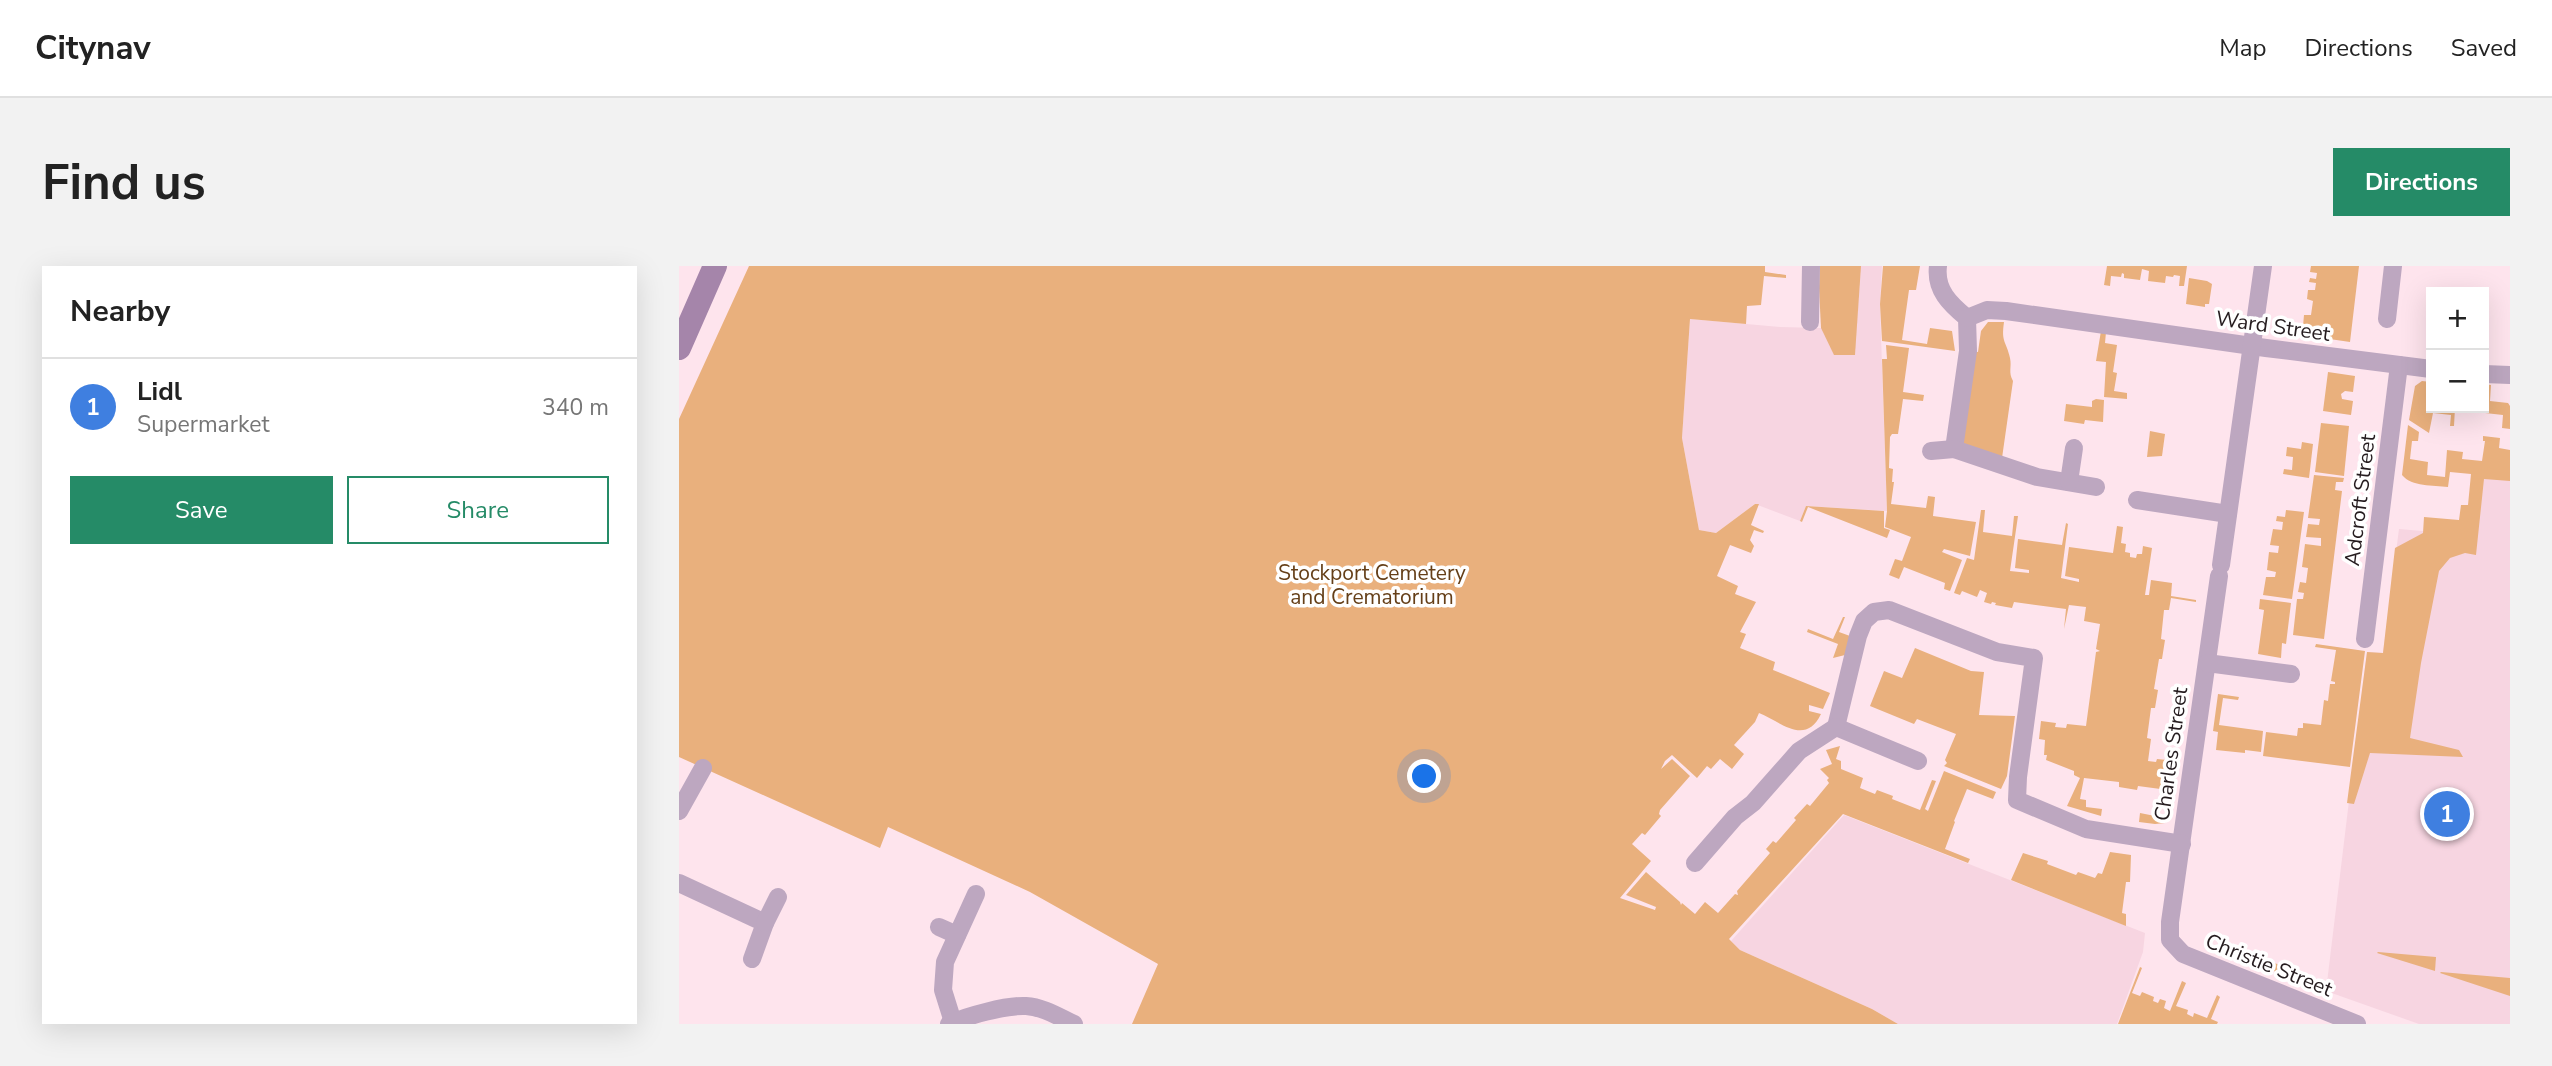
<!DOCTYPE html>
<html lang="en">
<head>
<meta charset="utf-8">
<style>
	body { margin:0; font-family:"Nunito Sans",sans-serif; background:#f2f2f2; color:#222 }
	.controls { position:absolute; right:21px; top:21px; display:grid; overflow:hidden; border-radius:0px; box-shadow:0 7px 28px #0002 }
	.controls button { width:63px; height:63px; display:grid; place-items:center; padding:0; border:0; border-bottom:2px solid #e0e0e0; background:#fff; color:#222; font:35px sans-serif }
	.you { position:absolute; left:746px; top:511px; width:24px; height:24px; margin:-18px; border:5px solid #fff; border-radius:50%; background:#1a73e8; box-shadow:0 0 0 10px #1a73e833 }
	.badge { display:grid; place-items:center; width:46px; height:46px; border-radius:50%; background:#258b67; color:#fff; font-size:23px; font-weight:700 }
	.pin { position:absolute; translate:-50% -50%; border:4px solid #fff; box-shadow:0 2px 7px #0006 }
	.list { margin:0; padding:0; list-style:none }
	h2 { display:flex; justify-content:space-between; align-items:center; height:91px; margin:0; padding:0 28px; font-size:30px }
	h2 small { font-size:23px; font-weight:400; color:#767676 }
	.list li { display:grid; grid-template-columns:46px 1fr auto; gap:21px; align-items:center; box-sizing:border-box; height:98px; padding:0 28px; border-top:2px solid #e0e0e0 }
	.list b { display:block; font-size:26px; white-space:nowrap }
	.list p { margin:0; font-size:23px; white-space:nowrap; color:#767676 }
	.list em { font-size:23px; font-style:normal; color:#767676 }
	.actions { display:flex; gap:14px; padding:21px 28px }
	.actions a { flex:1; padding:16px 0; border:2px solid #258b67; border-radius:0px; text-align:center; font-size:24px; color:#258b67 }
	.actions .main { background:#258b67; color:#fff }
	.map { position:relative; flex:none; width:1831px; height:758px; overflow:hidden; border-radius:0px }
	header { display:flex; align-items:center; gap:42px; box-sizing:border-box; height:98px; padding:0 35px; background:#fff; border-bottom:2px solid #e0e0e0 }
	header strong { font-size:33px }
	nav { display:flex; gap:38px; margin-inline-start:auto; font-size:24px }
	.intro { display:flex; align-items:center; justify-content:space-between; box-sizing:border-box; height:168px; padding:0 42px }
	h1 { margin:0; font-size:49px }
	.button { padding:18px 32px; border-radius:0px; background:#258b67; color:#fff; font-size:24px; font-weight:700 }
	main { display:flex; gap:42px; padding:0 42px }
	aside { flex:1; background:#fff; border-radius:0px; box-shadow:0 7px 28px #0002 }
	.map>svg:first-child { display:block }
	.built { fill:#f7d5e1 }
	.green { fill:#e9b07d }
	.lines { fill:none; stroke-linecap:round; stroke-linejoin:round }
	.minor { stroke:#bda7c0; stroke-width:18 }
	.secondary { stroke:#a585aa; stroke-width:24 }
	.labels { text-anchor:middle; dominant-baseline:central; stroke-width:7; stroke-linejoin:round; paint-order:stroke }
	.street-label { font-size:21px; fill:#251c1f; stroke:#fff }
	.park-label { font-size:21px; fill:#653f18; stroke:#fff }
</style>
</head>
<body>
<header>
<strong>Citynav</strong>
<nav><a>Map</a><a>Directions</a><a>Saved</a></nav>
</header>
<div class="intro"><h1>Find us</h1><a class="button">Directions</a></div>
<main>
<aside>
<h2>Nearby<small></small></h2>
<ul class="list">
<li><span class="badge" style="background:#3f7fe0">1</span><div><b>Lidl</b><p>Supermarket</p></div><em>340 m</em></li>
</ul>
<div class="actions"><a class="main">Save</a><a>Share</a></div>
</aside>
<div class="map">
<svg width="1831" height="758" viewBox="0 0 1831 758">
	<rect width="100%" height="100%" fill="#fee4ed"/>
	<g class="built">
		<path d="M1141 0H1203L1201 41 1208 245 1127 240 1121 255 1076 238 1037 267 1020 264 1003 172 1011 53 1101 61 1142 62Z"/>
		<path d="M1795 206 1831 210V758H1740L1647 725 1688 386 1704 387 1720 263 1789 269Z"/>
		<path d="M1165 549 1466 667 1464 686 1438 758H1219L1193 743 1061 684 1052 675Z"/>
	</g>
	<g class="green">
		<path d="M70 0H1086V6L1107 9V12L1085 10 1082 39 1068 40 1067 58 1011 53 1003 172 1020 264 1037 267 1076 238H1080L1072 259 1085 265 1084 267 1075 264 1071 274 1075 280 1072 287 1051 279 1038 310 1059 320 1056 328 1077 336 1061 366 1067 368 1061 382 1096 396 1094 404 1151 427 1144 443 1130 439V445L1142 448C1126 481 1101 455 1080 447L1076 456 1055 479 1065 488 1053 503 1041 493 1032 503 1028 500 1018 512 993 489 986 495 982 503 993 493 1011 510 981 544 980 548 982 550 966 569 963 567 953 578 972 595 941 632 976 644 977 641 947 629 967 606 1001 636 1002 639 1003 637 1016 648 1026 636 1039 647 1056 628 1059 629 1058 625 1091 587 1087 583 1094 575 1097 577 1117 554 1115 552 1128 538 1131 540 1150 517 1148 514 1150 512 1141 503 1153 498 1147 484 1161 480 1157 493 1162 495V503L1184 512 1181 522 1196 528 1198 524 1214 530 1213 533 1241 544 1253 514 1257 515 1246 543 1249 545 1265 505 1317 526 1314 533 1288 523 1275 555 1276 556 1266 583 1291 593 1289 597 1164 548 1050 673 1061 684 1193 743 1219 758H453L479 698 351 626 209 561 201 582 0 491V153Z"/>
		<path d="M1141 0H1182L1176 89H1155L1142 62 1140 22Z"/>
		<path d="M1204 0H1246H1241L1237 24H1230L1223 74 1248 78 1251 62 1273 65 1276 85 1203 75 1201 38Z"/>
		<path d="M1428 0H1508L1505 20H1500L1501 10 1495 9 1494 11 1487 10 1486 17 1469 15 1470 5 1463 3 1461 14 1445 12V8L1443 7 1442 11 1432 10 1431 20 1425 19Z"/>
		<path d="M1632 0H1680L1671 76 1630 70 1631 61 1624 60 1625 49H1632L1634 35 1628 33 1629 24H1636L1637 17 1630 16 1631 12 1637 13 1638 7 1631 6Z"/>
		<path d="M1510 12 1528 15 1533 18 1530 38H1526V41L1507 38Z"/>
		<path d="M1309 56H1325C1322 77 1327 74 1331 92 1333 101 1329 106 1334 115L1322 199 1275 183 1289 85 1299 86 1302 65Z"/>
		<path d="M1422 65 1427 66 1426 77 1438 79 1434 106 1438 107 1435 125 1448 127V133L1425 131 1427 96 1417 95Z"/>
		<path d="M1207 79 1230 82 1224 126 1245 129 1244 135 1224 133 1219 168H1213L1211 171 1210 202 1214 203 1213 216H1215L1212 238 1247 242 1249 230 1256 231 1254 250 1297 256 1291 290 1265 283 1263 286 1283 294 1271 325 1265 323 1266 317 1225 301 1220 313 1210 309 1216 293 1223 295 1232 271 1206 261 1208 245 1203 93H1208Z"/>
		<path d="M1649 106 1676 110 1674 126 1666 125 1662 128 1663 133 1674 135 1672 149 1644 145Z"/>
		<path d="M1743 115 1752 116V142H1776L1775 160H1771L1772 149 1754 147 1750 167 1730 154 1736 120Z"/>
		<path d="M1805 118 1812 119 1811 135 1829 137 1831 140V163L1823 162 1824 149 1806 147 1808 137 1805 136Z"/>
		<path d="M1417 133 1425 134 1424 156 1406 154 1405 158 1385 155 1387 138 1413 141V135Z"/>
		<path d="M1642 157 1670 160 1665 210 1636 206Z"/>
		<path d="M1729 159 1740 166 1739 175H1733L1731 193 1749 196 1748 209 1766 211 1768 184 1784 186 1783 193 1803 195 1806 175H1804V170L1821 172 1820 182 1831 184V215L1805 213 1797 289 1786 287 1771 292 1760 305 1742 397 1731 472 1780 484 1784 491 1691 487 1675 538 1668 537 1688 386 1704 387 1716 282 1744 267 1745 251 1780 254 1782 239H1789L1792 208 1771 206 1769 221C1754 219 1733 221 1723 209Z"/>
		<path d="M1471 165 1486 168 1483 190 1468 191Z"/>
		<path d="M1623 176 1634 178 1630 212 1604 208 1605 203 1613 204 1614 191 1607 190 1608 181 1622 183Z"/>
		<path d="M1635 209 1665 212 1664 216H1657L1656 224 1663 225 1645 373 1614 369 1618 333H1624L1625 327 1619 326 1621 316 1627 317 1629 302 1623 301 1626 278 1642 280V272L1627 271 1629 258 1640 259 1641 253 1629 252Z"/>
		<path d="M1127 240 1205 245V262L1211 264 1208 272 1129 241 1123 256 1121 255Z"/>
		<path d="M1302 244H1306L1304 266 1333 270 1335 250H1339L1331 305 1350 307V304L1336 302 1339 273 1383 279 1387 257 1389 258 1382 312 1400 316V313L1386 310 1390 281 1434 287 1438 260 1444 261 1442 277 1447 278 1446 286 1451 287V291L1457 292 1458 288H1463L1464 280 1473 282 1466 329H1470L1472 314 1493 317 1492 330 1517 334V336L1492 332 1490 344H1485L1482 373 1486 374 1483 393H1480L1475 423 1479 424 1476 442H1472L1468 472 1472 473 1469 495 1477 496 1478 493 1498 495 1490 549 1486 557 1476 558 1460 556 1461 547 1486 552 1489 524 1459 520 1458 524 1440 521V516L1405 512 1401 533 1407 534V541L1423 543 1422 550 1388 540 1401 512 1395 509V505L1367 494 1368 489H1365L1366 474 1360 473 1362 455 1377 457 1376 461 1387 462 1388 458 1407 460 1417 386 1421 385 1417 383 1421 358 1405 355 1407 341 1390 339 1385 363 1387 343 1335 336 1333 342 1316 339 1317 337 1313 336 1312 338 1305 336 1308 327 1301 324 1298 331 1283 325 1281 329 1275 327 1288 292 1295 294Z"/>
		<path d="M1607 244 1625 246 1613 333 1584 329 1587 311H1596L1597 306 1588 304 1590 286 1599 287 1600 280 1591 279 1594 263 1603 264 1604 256 1597 255 1598 250 1606 251Z"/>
		<path d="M1581 333 1612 337 1607 378 1603 377 1602 392 1579 388 1585 344 1580 343Z"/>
		<path d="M1164 351H1166L1160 366 1171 370 1166 389 1154 392 1159 378 1128 366 1129 363 1154 373Z"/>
		<path d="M1637 378 1686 385 1671 501 1584 490 1587 466 1618 470 1619 462H1624V457L1642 459 1645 434 1649 435 1651 418H1656V416L1652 415 1657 384 1636 381Z"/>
		<path d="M1236 382 1292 405 1305 406 1300 449 1336 450 1328 510 1322 523 1265 500 1268 497 1266 494 1277 468 1238 453 1235 458 1191 440 1205 405 1223 412Z"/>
		<path d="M1539 428 1560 431 1559 434 1544 432 1540 459 1584 465 1582 486 1566 484V487L1537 484 1539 466 1534 465Z"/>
		<path d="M1431 586 1452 589 1451 616H1447L1443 647 1447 648V660L1332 614 1344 587 1369 595 1368 598 1397 609 1399 606 1416 612 1419 607 1423 608Z"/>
		<path d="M1699 686 1757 691 1756 705 1698 687Z"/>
		<path d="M1588 694 1649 718 1647 726 1585 701Z"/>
		<path d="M1461 701 1463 702 1453 727 1461 730 1463 726 1475 731 1474 735 1479 737 1481 733 1487 735 1485 742 1491 745 1503 715 1507 717 1497 740 1509 744 1508 748 1514 751 1515 747 1528 752 1538 729 1541 731 1532 753 1539 756 1538 758H1439Z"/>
		<path d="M1762 706 1831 712V730L1761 707Z"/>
	</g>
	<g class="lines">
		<g class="minor">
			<path d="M1259 0C1256 24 1271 38 1288 52L1289 85 1275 183 1358 211 1417 221"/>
			<path d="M1288 52 1308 44 1327 45 1587 82 1752 103"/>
			<path d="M1708 53 1714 0"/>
			<path d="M1131 56 1132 0"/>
			<path d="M1805 108 1831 109"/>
			<path d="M1252 185 1275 183"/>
			<path d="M1390 216 1395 182"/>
			<path d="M1458 234 1549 248"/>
			<path d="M1542 299 1584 0"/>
			<path d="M1540 310 1491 656V674L1504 688 1678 758"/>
			<path d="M1686 373 1720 99"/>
			<path d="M1528 397 1612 408"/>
			<path d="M1157 461 1179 370 1185 355 1195 346 1210 344 1318 386 1355 392 1339 511 1338 534 1407 563 1503 578"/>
			<path d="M1157 461 1239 495"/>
			<path d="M0 545 24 502"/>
			<path d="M1016 597 1056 551 1074 537 1120 485 1157 461"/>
			<path d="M0 617 86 657 73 693"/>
			<path d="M86 657 99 631"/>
			<path d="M260 661 278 669"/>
			<path d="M274 756 264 724 266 696 297 628"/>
			<path d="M270 758C287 750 328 739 347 740 364 741 380 751 395 758"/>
		</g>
		<path class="secondary" d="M0 82 36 0"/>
	</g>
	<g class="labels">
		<g class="street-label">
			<text transform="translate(1594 60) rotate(8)">Ward Street</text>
			<text transform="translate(1681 234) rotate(-83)">Adcroft Street</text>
			<text transform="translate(1492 488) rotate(-82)">Charles Street</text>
			<text transform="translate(1590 699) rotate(22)">Christie Street</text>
		</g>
		<g class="park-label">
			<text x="693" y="307">Stockport Cemetery<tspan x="693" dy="24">and Crematorium</tspan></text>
		</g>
	</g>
</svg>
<div class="controls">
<button>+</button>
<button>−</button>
</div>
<div class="you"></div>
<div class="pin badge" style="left:1768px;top:548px;background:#3f7fe0">1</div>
</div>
</main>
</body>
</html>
